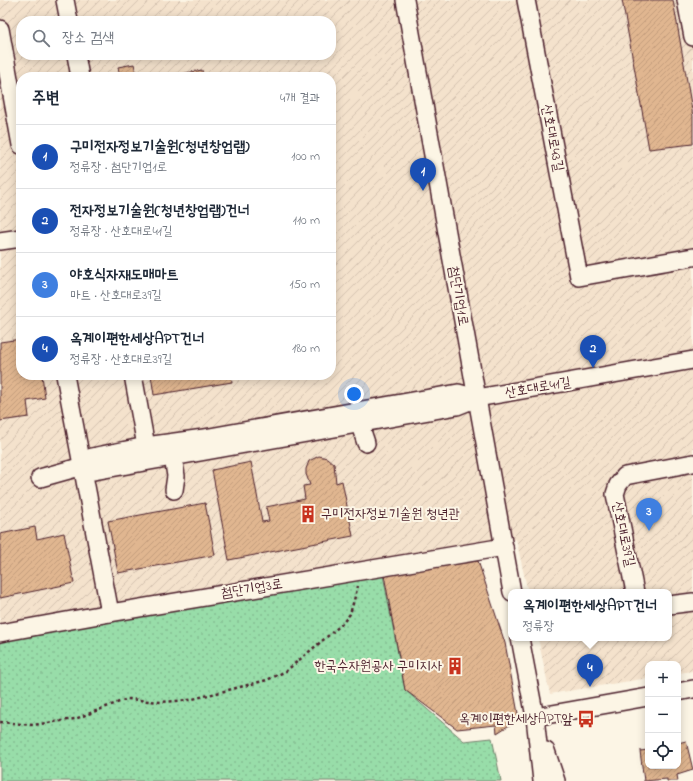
<!DOCTYPE html>
<html lang="ko">
<head>
<meta charset="utf-8">
<style>
	body { margin:0; font-family:"Indie Flower","Poor Story",sans-serif; background:#f2f2f3; color:#1f2937 }
	.controls { position:absolute; right:12px; bottom:12px; display:grid; overflow:hidden; border-radius:8px; box-shadow:0 2px 10px #0003 }
	.controls button { width:36px; height:36px; display:grid; place-items:center; padding:0; border:0; border-bottom:1px solid #e0e1e3; background:#fff; color:#1f2937; font:20px sans-serif }
	.you { position:absolute; left:354px; top:394px; width:14px; height:14px; margin:-10px; border:3px solid #fff; border-radius:50%; background:#1a73e8; box-shadow:0 0 0 6px #1a73e833 }
	.badge { display:grid; place-items:center; width:26px; height:26px; border-radius:50%; background:#7c3aed; color:#fff; font-size:13px; font-weight:700 }
	.pin { position:absolute; translate:-50% -33px; filter:drop-shadow(0 1px 2px #0008) }
	.pin::after { content:''; position:absolute; top:21px; width:14px; height:12px; background:inherit; clip-path:polygon(0 0,100% 0,50% 100%) }
	.popup { position:absolute; left:508px; top:589px; width:164px; height:52px; box-sizing:border-box; display:grid; place-content:center; border-radius:8px; background:#fff; filter:drop-shadow(0 1px 3px #0005); font-size:13px; white-space:nowrap; color:#747a83 }
	.popup b { font-size:15px; color:#1f2937 }
	.popup::after { content:''; position:absolute; left:50%; top:100%; margin-left:-8px; border:8px solid transparent; border-top-color:#fff }
	.list { margin:0; padding:0; list-style:none }
	h2 { display:flex; justify-content:space-between; align-items:center; height:52px; margin:0; padding:0 16px; font-size:17px }
	h2 small { font-size:13px; font-weight:400; color:#747a83 }
	.list li { display:grid; grid-template-columns:26px 1fr auto; gap:12px; align-items:center; box-sizing:border-box; height:64px; padding:0 16px; border-top:1px solid #e0e1e3 }
	.list b { display:block; font-size:15px; white-space:nowrap }
	.list p { margin:0; font-size:13px; white-space:nowrap; color:#747a83 }
	.list em { font-size:13px; font-style:normal; color:#747a83 }
	.icon { flex:none; width:22px; height:22px; fill:none; stroke:currentColor; stroke-width:2; stroke-linecap:round; stroke-linejoin:round }
	.map { position:relative; flex:none; width:693px; height:781px; overflow:hidden }
	.search { position:absolute; background:#fff; box-shadow:0 2px 10px #0003; left:16px; top:16px; width:320px; height:44px; display:flex; align-items:center; gap:10px; box-sizing:border-box; padding:0 14px; border-radius:16px; color:#747a83; font-size:15px }
	.panel { position:absolute; background:#fff; box-shadow:0 2px 10px #0003; left:16px; top:72px; width:320px; height:308px; border-radius:16px }
	.map>svg:first-child { display:block }
	.industrial { fill:url(#industrial-furrows); fill-rule:evenodd }
	.park { fill:url(#park-dots); stroke:#717e6a }
	.building { fill:url(#building-hatch); stroke:#4a1f2b }
	.lines { fill:none; stroke-linecap:round; stroke-linejoin:round }
	.minor-casing { stroke:#4a1f2b; stroke-width:20 }
	.path { stroke:#4a1f2b; stroke-width:2.5; stroke-dasharray:3 3; stroke-linecap:butt }
	.minor { stroke:#fcf5e5; stroke-width:17 }
	.labels { text-anchor:middle; dominant-baseline:central; stroke-width:4; stroke-linejoin:round; paint-order:stroke }
	.street-label { font-size:14px; fill:#4a1f2b; stroke:#fcf5e5 }
	.poi-label { font-size:14px; fill:#4a1f2b; stroke:#fcf5e5; text-anchor:end }
</style>
</head>
<body>
<div class="map">
<svg width="693" height="781" viewBox="0 0 693 781">
	<defs>
		<pattern id="industrial-furrows" width="10" height="10" patternUnits="userSpaceOnUse"><rect width="10" height="10" fill="#f4e2cc"/><path d="M-1 1l2-2M0 10L10 0M9 11l2-2" fill="none" stroke="#d3c1af"/></pattern>
		<pattern id="park-dots" width="8" height="8" patternUnits="userSpaceOnUse"><rect width="8" height="8" fill="#98dda9"/><path d="M2 2h.1M6 6h.1" fill="none" stroke="#84bd92" stroke-width="1.8" stroke-linecap="round"/></pattern>
		<pattern id="building-hatch" width="6" height="6" patternUnits="userSpaceOnUse"><rect width="6" height="6" fill="#e0b690"/><path d="M-1 1l2-2M0 6l6-6M5 7l2-2" fill="none" stroke="#c29c7c"/></pattern>
	</defs>
	<rect width="100%" height="100%" fill="#fcf5e5"/>
	<filter id="ink" filterUnits="userSpaceOnUse"><feTurbulence type="fractalNoise" baseFrequency=".025" numOctaves="2"/><feDisplacementMap in="SourceGraphic" scale="8" xChannelSelector="R" yChannelSelector="G"/><feConvolveMatrix kernelMatrix="1 2 1 2 8 2 1 2 1" color-interpolation-filters="sRGB"/></filter>
	<g filter="url(#ink)">
		<path class="industrial" d="M0 0H693V671L678 673V664H648V678L550 694 538 638H669V592H528L516 539 0 627ZM21 21H331V55H21ZM21 77H331V375H21Z"/>
		<path class="park" d="M383 575 405 690 464 741 492 738 501 781H0V640Z"/>
		<g class="building">
			<path d="M622 0H673L693 116V144L649 149Z"/>
			<path d="M134 64 137 77H120L118 67Z"/>
			<path d="M202 70 203 77H165Z"/>
			<path d="M21 339V375H42L45 398 27 401 29 417 0 421V342Z"/>
			<path d="M151 375H231L232 382 154 395Z"/>
			<path d="M319 456 327 458 334 464 336 483 342 481 353 536 229 560 212 470 251 462 262 522 269 521 266 507 305 499 303 486 310 485 306 474V469L309 461Z"/>
			<path d="M205 503 215 555 118 573 108 521Z"/>
			<path d="M35 527 37 539 64 533 74 583 0 598V534Z"/>
			<path d="M478 561 505 643 519 719 497 733 496 725 457 729 405 690 384 575Z"/>
			<path d="M686 741 693 770 677 775 678 781H667V779L644 781 640 751 648 750V766H678V743Z"/>
		</g>
		<g class="lines">
			<g class="minor-casing">
				<g id="minor">
					<path d="M65 0 69 21"/>
					<path d="M405 0 512 592"/>
					<path d="M526 0 579 277 693 257"/>
					<path d="M686 0 693 37"/>
					<path d="M0 29 21 145"/>
					<path d="M76 55 80 77"/>
					<path d="M0 241 21 238"/>
					<path d="M65 375 110 613"/>
					<path d="M133 375 146 446"/>
					<path d="M477 398 458 393 204 438 146 446 92 457 83 464 94 471 457 406 477 398 693 360"/>
					<path d="M356 413 366 443"/>
					<path d="M173 457 176 476 174 490"/>
					<path d="M40 478 83 466"/>
					<path d="M635 592 615 494 618 485 625 476 693 463"/>
					<path d="M669 605 693 602"/>
					<path d="M0 633 110 613 504 547"/>
					<path d="M520 638 535 717 542 781"/>
					<path d="M678 692 693 689"/>
					<path d="M535 717 648 697"/>
					<path d="M546 751 556 781"/>
				</g>
			</g>
			<path class="path" d="M0 722 33 725 75 719 127 699 161 702 189 700 267 680 286 671 341 625 350 614 358 586"/>
			<use href="#minor" class="minor"/>
		</g>
	</g>
	<defs>
		<g id="building-bare" transform="scale(1.38)"><path d="M-4-6H4V6H1V3H-1V6H-4ZM-2.5-4.3h1.7v1.8h-1.7ZM.8-4.3h1.7v1.8H.8ZM-2.5-1h1.7V.8h-1.7ZM.8-1h1.7V.8H.8Z" fill="#c8321e" stroke="#fcf5e5" stroke-width="2.5" paint-order="stroke"/></g>
		<g id="bus-bare" transform="scale(1.38)"><path d="M-5-6H5V4H4V6H2V4H-2V6H-4V4H-5ZM-3.5-4V0h7V-4ZM-3.5 1.2v1.5H-2V1.2ZM2 1.2v1.5H3.5V1.2Z" fill="#c8321e" stroke="#fcf5e5" stroke-width="2.5" paint-order="stroke"/></g>
	</defs>
	<g fill-rule="evenodd">
		<use href="#building-bare" x="308" y="514"/>
		<use href="#building-bare" x="455" y="666"/>
		<use href="#bus-bare" x="586" y="719"/>
	</g>
	<g class="labels">
		<g class="street-label">
			<text transform="translate(552 138) rotate(79)">산호대로43길</text>
			<text transform="translate(458 296) rotate(80)">첨단기업1로</text>
			<text transform="translate(538 388) rotate(-10)">산호대로41길</text>
			<text transform="translate(623 534) rotate(78)">산호대로39길</text>
			<text transform="translate(252 589) rotate(-9)">첨단기업3로</text>
		</g>
		<g class="poi-label">
			<text x="321" y="514" text-anchor="start">구미전자정보기술원 청년관</text>
			<text x="442" y="666">한국수자원공사 구미지사</text>
			<text x="573" y="719">옥계이편한세상APT앞</text>
		</g>
	</g>
</svg>
<div class="controls">
<button>+</button>
<button>−</button>
<button><svg class="icon" aria-label="locate" viewBox="0 0 24 24"><circle cx="12" cy="12" r="6"/><path d="M12 2v4M12 18v4M2 12h4M18 12h4"/></svg></button>
</div>
<div class="you"></div>
<div class="pin badge" style="left:423px;top:191px;background:#1a4fb4">1</div>
<div class="pin badge" style="left:593px;top:368px;background:#1a4fb4">2</div>
<div class="pin badge" style="left:649px;top:531px;background:#3f7fe0">3</div>
<div class="pin badge" style="left:590px;top:687px;background:#1a4fb4">4</div>
<div class="popup"><b>옥계이편한세상APT건너</b>정류장</div>
<div class="search"><svg class="icon" aria-label="search" viewBox="0 0 24 24"><circle cx="10" cy="10" r="6"/><path d="M15 15l6 6"/></svg>장소 검색</div>
<section class="panel">
<h2>주변<small>4개 결과</small></h2>
<ul class="list">
<li><span class="badge" style="background:#1a4fb4">1</span><div><b>구미전자정보기술원(청년창업랩)</b><p>정류장 · 첨단기업1로</p></div><em>100 m</em></li>
<li><span class="badge" style="background:#1a4fb4">2</span><div><b>전자정보기술원(청년창업랩)건너</b><p>정류장 · 산호대로41길</p></div><em>110 m</em></li>
<li><span class="badge" style="background:#3f7fe0">3</span><div><b>야호식자재도매마트</b><p>마트 · 산호대로39길</p></div><em>150 m</em></li>
<li><span class="badge" style="background:#1a4fb4">4</span><div><b>옥계이편한세상APT건너</b><p>정류장 · 산호대로39길</p></div><em>180 m</em></li>
</ul>
</section>
</div>
</body>
</html>
